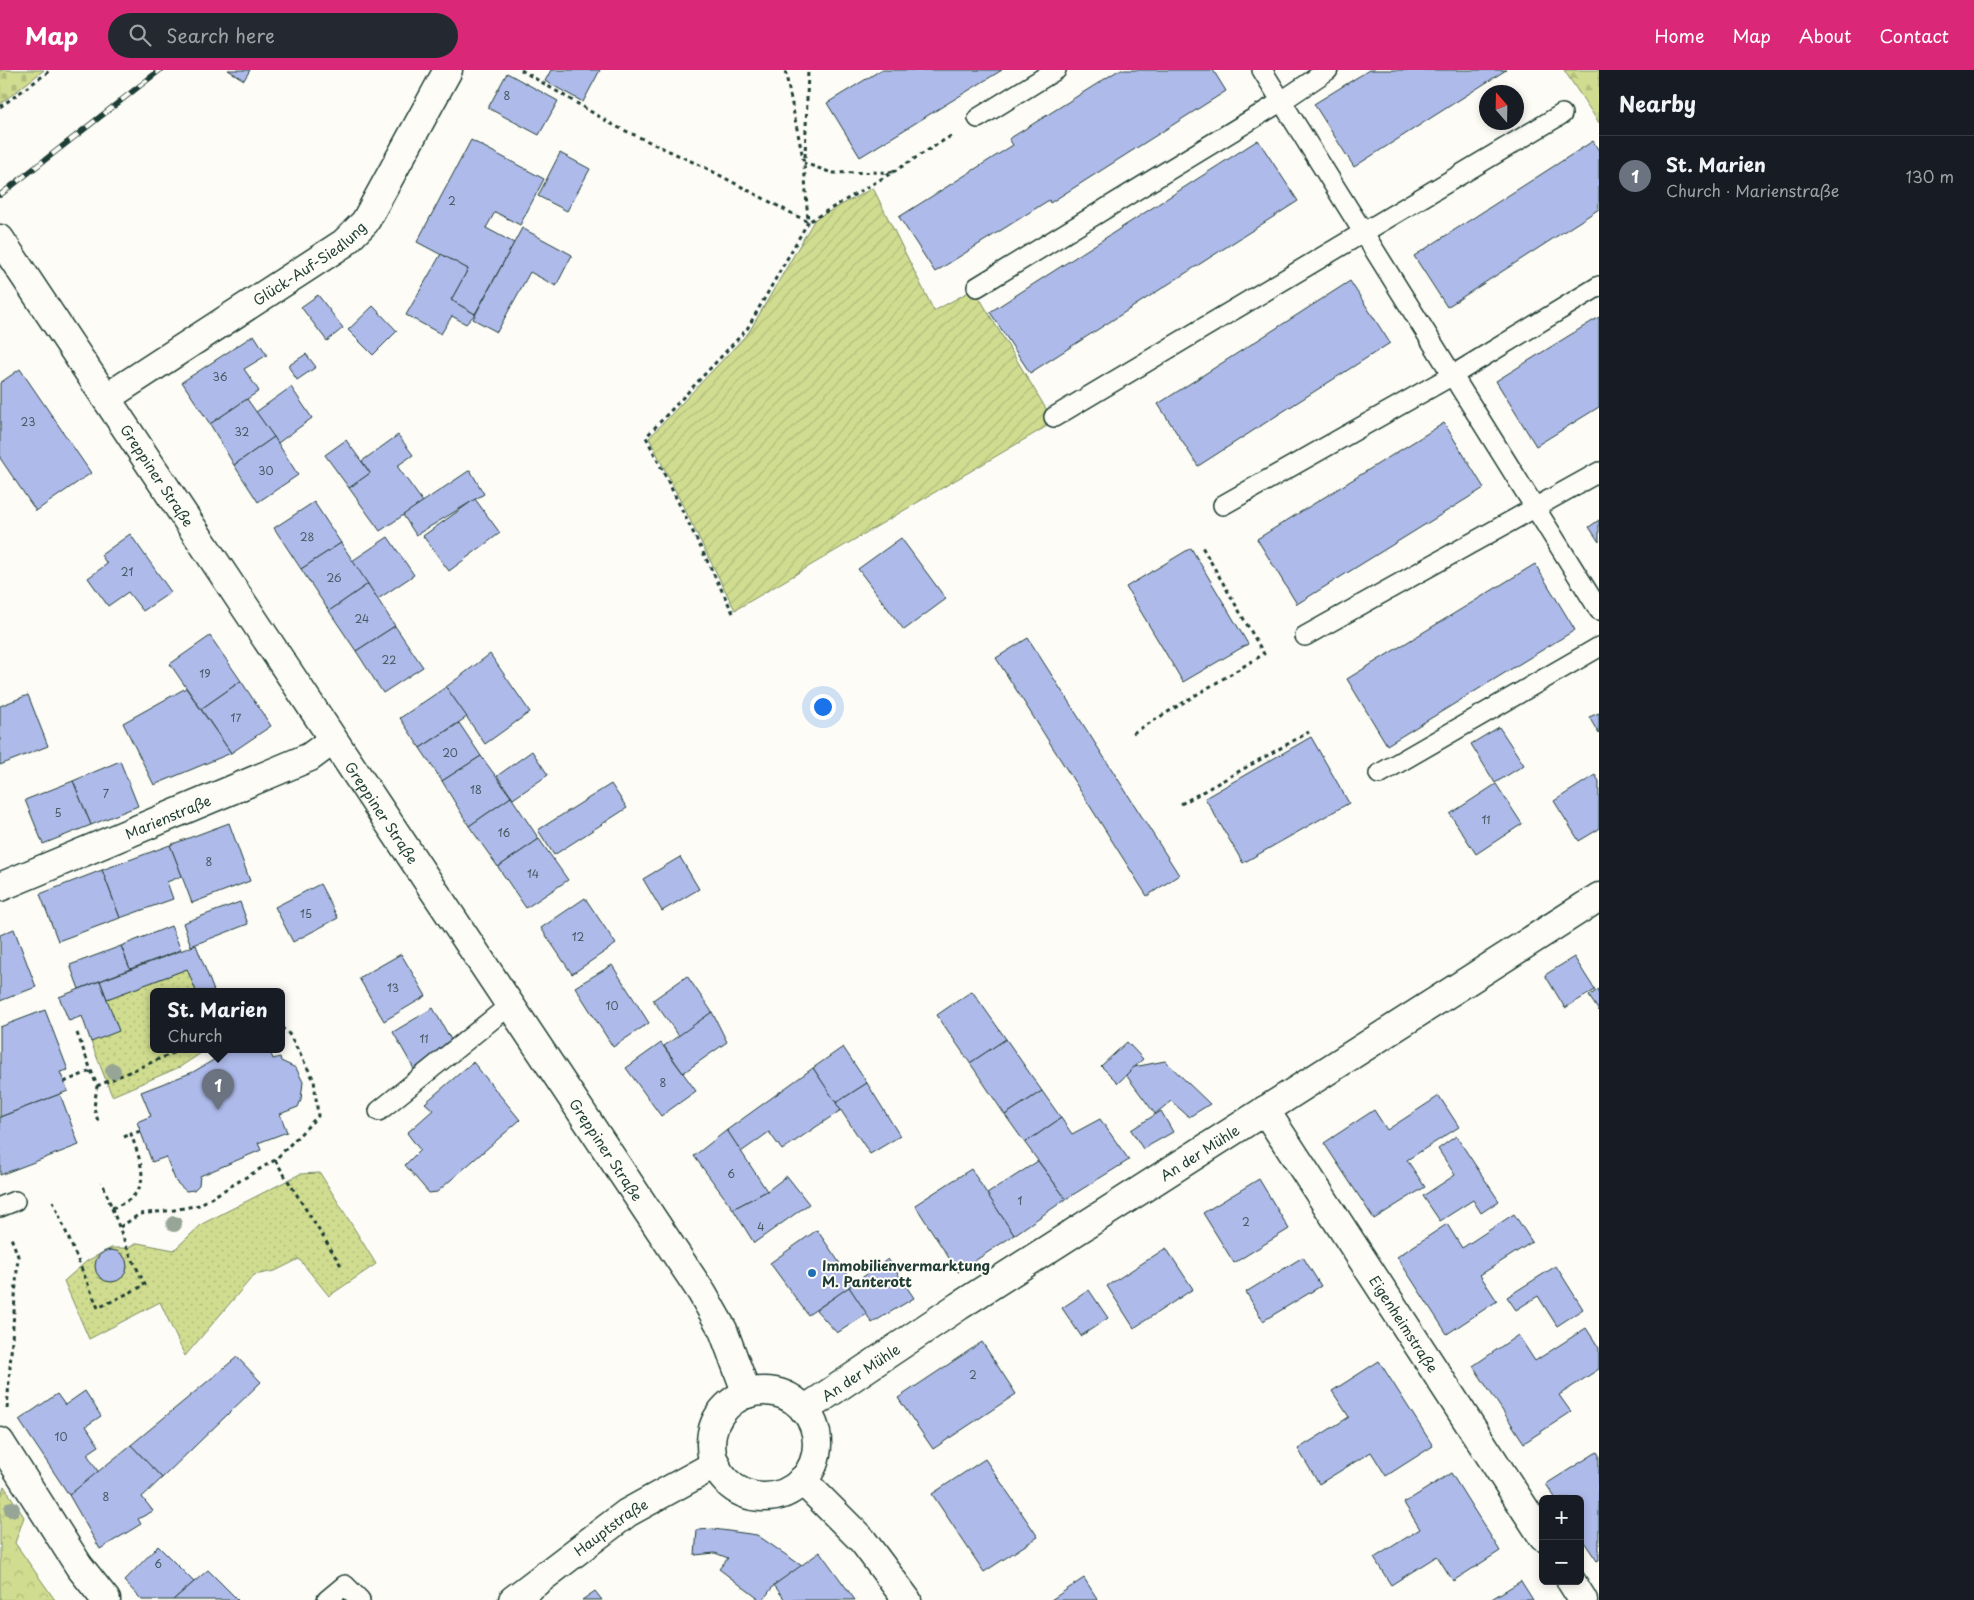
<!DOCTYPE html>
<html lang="en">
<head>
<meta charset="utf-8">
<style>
	body { margin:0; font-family:"Playpen Sans",sans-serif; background:#242831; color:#f1f3f6 }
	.controls { position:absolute; right:15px; bottom:15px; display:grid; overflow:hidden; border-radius:8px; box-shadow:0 2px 8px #0003 }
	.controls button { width:45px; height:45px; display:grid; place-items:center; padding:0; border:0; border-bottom:1px solid #363941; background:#171b24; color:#f1f3f6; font:25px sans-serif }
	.compass { position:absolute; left:1479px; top:15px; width:45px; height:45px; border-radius:50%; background:#171b24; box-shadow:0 2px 8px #0003; rotate:340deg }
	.you { position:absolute; left:822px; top:636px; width:18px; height:18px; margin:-12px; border:4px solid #fff; border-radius:50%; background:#1a73e8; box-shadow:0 0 0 8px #1a73e833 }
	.badge { display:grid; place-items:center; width:32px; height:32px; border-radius:50%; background:#db2777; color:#fff; font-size:16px; font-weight:700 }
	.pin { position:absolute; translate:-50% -41px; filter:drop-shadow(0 1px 2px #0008) }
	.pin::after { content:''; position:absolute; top:26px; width:18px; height:15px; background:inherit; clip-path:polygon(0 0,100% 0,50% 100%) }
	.popup { position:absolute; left:150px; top:918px; width:135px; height:65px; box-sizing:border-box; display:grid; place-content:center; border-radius:8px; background:#171b24; filter:drop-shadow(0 1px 4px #0005); font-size:16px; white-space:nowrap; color:#9ea1a6 }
	.popup b { font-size:19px; color:#f1f3f6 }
	.popup::after { content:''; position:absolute; left:50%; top:100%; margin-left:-10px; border:10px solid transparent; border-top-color:#171b24 }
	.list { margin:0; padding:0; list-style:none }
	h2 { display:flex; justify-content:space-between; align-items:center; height:65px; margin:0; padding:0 20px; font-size:21px }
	h2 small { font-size:16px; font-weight:400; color:#9ea1a6 }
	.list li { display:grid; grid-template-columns:32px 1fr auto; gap:15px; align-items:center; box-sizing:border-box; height:80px; padding:0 20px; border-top:1px solid #363941 }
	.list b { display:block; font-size:19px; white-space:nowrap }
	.list p { margin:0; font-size:16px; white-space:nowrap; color:#9ea1a6 }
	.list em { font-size:16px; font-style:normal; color:#9ea1a6 }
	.icon { flex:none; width:28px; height:28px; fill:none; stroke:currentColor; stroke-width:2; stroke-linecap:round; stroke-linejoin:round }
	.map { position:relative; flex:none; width:1599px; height:1530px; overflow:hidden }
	header { display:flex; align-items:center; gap:30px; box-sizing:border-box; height:70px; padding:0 25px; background:#db2777; color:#fff }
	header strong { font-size:24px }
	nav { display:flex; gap:28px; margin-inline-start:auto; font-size:18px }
	.search { width:350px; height:45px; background:#242831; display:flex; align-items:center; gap:12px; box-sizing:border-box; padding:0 18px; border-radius:28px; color:#9ea1a6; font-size:19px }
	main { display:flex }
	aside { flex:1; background:#171b24 }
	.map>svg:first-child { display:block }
	.grass { fill:url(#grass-dots); stroke:#788c62 }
	.forest { fill:url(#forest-firs); stroke:#788c62 }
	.cemetery { fill:url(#cemetery-stones); stroke:#788c62 }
	.park { fill:url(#park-crowns); stroke:#788c62 }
	.garden { fill:url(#garden-furrows); stroke:#788c62 }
	.building { fill:#aebaea; stroke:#1f3d34 }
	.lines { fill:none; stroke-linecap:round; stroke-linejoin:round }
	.lane-casing { stroke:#1f3d34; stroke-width:22 }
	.street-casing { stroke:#1f3d34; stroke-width:31 }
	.secondary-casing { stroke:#1f3d34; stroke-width:31 }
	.path { stroke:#1f3d34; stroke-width:3; stroke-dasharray:4 4; stroke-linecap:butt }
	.lane { stroke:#fdfcf7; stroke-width:19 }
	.street { stroke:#fdfcf7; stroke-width:28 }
	.secondary { stroke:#fdfcf7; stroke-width:28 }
	.rail-casing { stroke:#1f3d34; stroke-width:5.5 }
	.rail { stroke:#fdfcf7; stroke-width:4; stroke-dasharray:11; stroke-linecap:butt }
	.tree { fill:#96a596 }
	.poi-dot { fill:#1f6fb2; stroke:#fdfcf7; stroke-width:2 }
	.labels { text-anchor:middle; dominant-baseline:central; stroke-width:4; stroke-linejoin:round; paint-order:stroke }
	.number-label { font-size:11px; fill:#435c62 }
	.street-label { font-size:14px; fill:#1f3d34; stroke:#fdfcf7 }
	.poi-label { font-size:14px; font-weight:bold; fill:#1f3d34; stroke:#fdfcf7; text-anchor:start }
</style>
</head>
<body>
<header>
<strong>Map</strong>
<div class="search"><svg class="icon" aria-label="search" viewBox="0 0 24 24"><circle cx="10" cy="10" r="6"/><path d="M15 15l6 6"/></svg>Search here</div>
<nav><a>Home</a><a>Map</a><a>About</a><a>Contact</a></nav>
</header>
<main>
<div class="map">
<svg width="1599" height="1530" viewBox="0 0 1599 1530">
	<defs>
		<pattern id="grass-dots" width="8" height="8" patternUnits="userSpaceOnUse" patternTransform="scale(1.25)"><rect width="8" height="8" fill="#d0dc8f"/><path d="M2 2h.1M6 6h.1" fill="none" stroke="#b2be7c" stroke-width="1.8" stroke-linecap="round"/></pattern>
		<pattern id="forest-firs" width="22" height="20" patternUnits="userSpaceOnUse" patternTransform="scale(1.25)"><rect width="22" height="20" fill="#d0dc8f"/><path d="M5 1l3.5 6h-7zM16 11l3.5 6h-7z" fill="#b2be7c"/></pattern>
		<pattern id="cemetery-stones" width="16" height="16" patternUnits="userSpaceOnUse" patternTransform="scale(1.25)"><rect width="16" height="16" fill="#d0dc8f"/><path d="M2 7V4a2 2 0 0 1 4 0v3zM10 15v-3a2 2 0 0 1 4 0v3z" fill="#b2be7c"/></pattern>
		<pattern id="park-crowns" width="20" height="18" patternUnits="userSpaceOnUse" patternTransform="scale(1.25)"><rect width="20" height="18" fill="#d0dc8f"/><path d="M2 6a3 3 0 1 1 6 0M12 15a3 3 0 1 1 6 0" fill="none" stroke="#b2be7c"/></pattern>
		<pattern id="garden-furrows" width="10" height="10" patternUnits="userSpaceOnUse" patternTransform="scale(1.25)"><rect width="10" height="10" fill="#d0dc8f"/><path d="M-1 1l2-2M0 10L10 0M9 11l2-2" fill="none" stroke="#b2be7c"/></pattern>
	</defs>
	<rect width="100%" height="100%" fill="#fdfcf7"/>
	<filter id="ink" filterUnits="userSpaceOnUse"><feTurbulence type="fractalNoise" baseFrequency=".02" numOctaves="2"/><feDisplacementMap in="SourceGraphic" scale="10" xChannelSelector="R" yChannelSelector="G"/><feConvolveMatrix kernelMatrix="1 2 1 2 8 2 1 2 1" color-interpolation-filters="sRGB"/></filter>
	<g filter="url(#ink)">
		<g class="grass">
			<path d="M187 899 196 921H154V979H207L180 997 112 1026 91 972 107 929Z"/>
			<path d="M320 1103 376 1194 329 1226 299 1189 275 1201 254 1205 185 1286 160 1232 89 1269 64 1211 87 1191 111 1178H127L138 1173 174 1180 202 1154 300 1104Z"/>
		</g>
		<path class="forest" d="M1564 0H1599V53Z"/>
		<path class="cemetery" d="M0 0H44L0 34Z"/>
		<path class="park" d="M4 1416 24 1447 15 1473 55 1530H0V1429Z"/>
		<path class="garden" d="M873 118 934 241 974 219 1054 352 735 540 649 368 749 262 815 149Z"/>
		<g class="building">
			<path d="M228 0H250L244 10Z"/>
			<path d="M551 0H600L583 32 545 11Z"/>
			<path d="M881 0H1002L860 87 827 33Z"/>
			<path d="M1119 0H1213L1226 21 1050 133 1049 130 935 202 899 147 1013 75 1009 69Z"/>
			<path d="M1369 0H1506L1354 97 1314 34Z"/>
			<path d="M507 3 558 31 539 65 488 38Z"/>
			<path d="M471 70 544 109 520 155 495 142 486 158 514 173 475 244 451 230 468 199 417 172Z"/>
			<path d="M1258 70 1298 131 1030 303 990 242Z"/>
			<path d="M1593 71 1599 81V139L1447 237 1414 186Z"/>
			<path d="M560 83 590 99 567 141 538 126Z"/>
			<path d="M522 158 572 185 556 216 530 202 497 262 473 249Z"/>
			<path d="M441 184 468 199 451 230 475 244 466 254 452 246 441 264 406 245Z"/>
			<path d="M1350 211 1390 273 1198 396 1158 334Z"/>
			<path d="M318 225 343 258 327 271 301 237Z"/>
			<path d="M373 236 397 261 373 285 348 260Z"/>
			<path d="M1599 247V337L1536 376 1496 311Z"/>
			<path d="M254 265 267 285 244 299 259 321 210 354 182 312Z"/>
			<path d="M306 284 316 297 297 310 288 296Z"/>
			<path d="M20 299 91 403 36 441 0 388V313Z"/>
			<path d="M291 317 312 348 278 373 256 342Z"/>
			<path d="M247 329 274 367 234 395 210 354Z"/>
			<path d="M1444 353 1484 418 1297 534 1257 469Z"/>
			<path d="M398 365 413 385 397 396 423 432 380 461 349 418 370 403 362 391Z"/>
			<path d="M274 367 298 405 258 432 234 395Z"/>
			<path d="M346 370 370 403 349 418 325 385Z"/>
			<path d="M470 400 484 424 416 465 403 445Z"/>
			<path d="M475 429 500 463 449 501 423 466Z"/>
			<path d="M314 432 341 473 301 499 274 458Z"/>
			<path d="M1599 450V472L1589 457Z"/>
			<path d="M130 464 171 522 143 541 128 522 108 536 88 508 107 494 101 485Z"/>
			<path d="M388 467 414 505 378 529 352 491Z"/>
			<path d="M901 468 946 529 904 560 858 499Z"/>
			<path d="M341 473 368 514 329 541 301 499Z"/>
			<path d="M1191 478 1248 574 1183 612 1126 517Z"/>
			<path d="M1535 494 1575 560 1387 675 1347 609Z"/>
			<path d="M368 514 395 556 356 581 329 541Z"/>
			<path d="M395 556 423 597 383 623 356 581Z"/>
			<path d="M210 566 241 611 201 639 170 594Z"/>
			<path d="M1028 568 1179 805 1147 826 996 588Z"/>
			<path d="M490 584 530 642 485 674 446 617Z"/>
			<path d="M241 611 271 656 231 683 201 639Z"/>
			<path d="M446 617 467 647 420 678 400 648Z"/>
			<path d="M186 618 231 683 154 715 123 653Z"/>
			<path d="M28 625 48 676 0 695V636Z"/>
			<path d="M1599 643V664L1589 647Z"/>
			<path d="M459 653 481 686 442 711 420 678Z"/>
			<path d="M1499 657 1524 695 1495 713 1471 674Z"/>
			<path d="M1311 667 1349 733 1243 793 1205 728Z"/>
			<path d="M532 681 548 705 513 729 497 706Z"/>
			<path d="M481 686 511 727 469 756 442 711Z"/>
			<path d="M120 691 138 736 91 755 73 711Z"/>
			<path d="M1595 705 1599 711V759L1579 771 1554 731Z"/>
			<path d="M73 711 91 755 43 774 25 730Z"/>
			<path d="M611 714 627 738 554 785 538 760Z"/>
			<path d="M1496 714 1522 754 1476 784 1450 744Z"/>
			<path d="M511 727 539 769 498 797 469 756Z"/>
			<path d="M229 753 250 811 192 833 170 775Z"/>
			<path d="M539 769 568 810 526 838 498 797Z"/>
			<path d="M170 775 182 806 167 812 173 829 120 848 102 800Z"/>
			<path d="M680 787 699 819 662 841 643 809Z"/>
			<path d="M102 800 120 848 58 871 40 824Z"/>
			<path d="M320 814 338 848 293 872 275 837Z"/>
			<path d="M585 828 616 874 572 904 541 858Z"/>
			<path d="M240 832 248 854 191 876 183 853Z"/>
			<path d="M171 856 181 880 130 899 121 876Z"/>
			<path d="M14 859 36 917 0 931V865Z"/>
			<path d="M196 875 214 921H196L187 899 107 929 100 911Z"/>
			<path d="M121 876 130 899 79 919 70 895Z"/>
			<path d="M401 884 426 926 384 951 359 908Z"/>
			<path d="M1574 887 1595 920 1565 938 1545 905Z"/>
			<path d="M612 895 649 953 613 977 575 917Z"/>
			<path d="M687 906 712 942 679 966 653 930Z"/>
			<path d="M100 911 119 961 91 972 82 946 69 951 59 927Z"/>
			<path d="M1599 919V941L1589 926Z"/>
			<path d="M972 921 1006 969 970 993 937 945Z"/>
			<path d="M433 938 454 975 414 999 393 962Z"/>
			<path d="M45 940 68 1000 60 1002 68 1021 0 1047V957Z"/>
			<path d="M712 942 727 972 683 1003 664 976Z"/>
			<path d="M1006 969 1042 1021 1005 1045 970 993Z"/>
			<path d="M1127 972 1143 989 1118 1013 1101 996Z"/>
			<path d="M661 973 696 1021 661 1046 626 998Z"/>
			<path d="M843 977 867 1013 836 1033 813 998Z"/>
			<path d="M226 979H269L273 989 280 987 281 991 296 998 303 1012 301 1030 298 1037 280 1044 287 1062 258 1073 261 1080 200 1106 199 1115 194 1120 186 1121 176 1112 166 1087 152 1092 137 1052 151 1046 141 1022 193 1002 217 988 227 981Z"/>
			<path d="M1165 991 1210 1034 1189 1047 1171 1031 1155 1044 1126 1005 1134 997Z"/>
			<path d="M473 992 520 1050 437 1122 429 1123 405 1095 420 1080 407 1063 433 1040 425 1033Z"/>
			<path d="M813 998 841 1040 782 1080 769 1062 741 1082 727 1060Z"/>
			<path d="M867 1013 900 1066 870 1084 836 1033Z"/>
			<path d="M1042 1021 1061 1048 1025 1073 1005 1045Z"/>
			<path d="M60 1024 79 1075 0 1105V1047Z"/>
			<path d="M1439 1026 1459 1057 1407 1090 1425 1117 1374 1149 1324 1073 1374 1040 1387 1060Z"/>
			<path d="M1161 1041 1173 1062 1143 1079 1131 1060Z"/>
			<path d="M1061 1048 1072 1064 1100 1049 1129 1090 1066 1129 1025 1073Z"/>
			<path d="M727 1060 767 1121 733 1139 694 1086Z"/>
			<path d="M1456 1066 1499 1131 1481 1143 1473 1130 1440 1151 1423 1126 1455 1105 1438 1079Z"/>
			<path d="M1038 1091 1066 1129 1014 1165 987 1124Z"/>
			<path d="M971 1099 1014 1165 958 1202 915 1135Z"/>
			<path d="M787 1106 809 1134 754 1173 733 1139 767 1121Z"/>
			<path d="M1259 1109 1289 1159 1234 1193 1203 1143Z"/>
			<path d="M1514 1144 1532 1172 1480 1205 1497 1231 1447 1264 1397 1187 1447 1154 1462 1178Z"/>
			<path d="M817 1160 854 1214 808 1245 770 1193Z"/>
			<path d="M1166 1178 1193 1219 1134 1258 1107 1216Z"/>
			<circle cx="111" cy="1196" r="16"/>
			<path d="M1303 1187 1321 1216 1263 1251 1246 1222Z"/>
			<path d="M888 1189 914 1228 872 1253 849 1217Z"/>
			<path d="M1556 1196 1583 1239 1557 1256 1538 1226 1516 1240 1507 1227Z"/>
			<path d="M849 1217 867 1244 837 1263 816 1240Z"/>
			<path d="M1089 1220 1108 1248 1081 1266 1062 1238Z"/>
			<path d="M1586 1258 1599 1278V1299L1559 1325 1571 1342 1524 1373 1473 1296 1518 1265 1535 1291Z"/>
			<path d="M982 1272 1016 1324 933 1379 898 1328Z"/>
			<path d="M237 1287 261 1312 162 1408 131 1375Z"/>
			<path d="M1379 1291 1433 1376 1386 1406 1371 1382 1319 1414 1298 1379 1349 1347 1332 1321Z"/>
			<path d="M85 1321 101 1346 86 1356 99 1376 87 1384 99 1403 69 1425 19 1350 57 1324 65 1335Z"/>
			<path d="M131 1375 162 1408 142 1427 153 1441 138 1449 141 1454 100 1479 69 1425Z"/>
			<path d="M1597 1382 1599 1385V1490L1597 1491 1580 1466V1429H1556L1546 1414Z"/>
			<path d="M985 1389 1038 1467 984 1502 932 1424Z"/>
			<path d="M1451 1403 1500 1481 1453 1511 1437 1486 1391 1515 1374 1488 1420 1459 1404 1433Z"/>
			<path d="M714 1459 757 1465 802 1496 774 1515 763 1530H760L719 1499 728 1488 715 1483 695 1485 697 1460Z"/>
			<path d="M158 1476 194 1512 173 1530H142L124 1511Z"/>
			<path d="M820 1482 855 1530H785L774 1515Z"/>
			<path d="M208 1500 238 1530H173Z"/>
			<path d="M1084 1508 1098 1530H1051Z"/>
			<path d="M1521 1511 1533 1530H1490Z"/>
			<path d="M595 1521 602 1530H582Z"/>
		</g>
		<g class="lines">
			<g class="lane-casing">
				<g id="lane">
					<path d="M1262 0 1599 540"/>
					<path d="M978 48 1056 0"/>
					<path d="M977 217 1282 31 1328 0"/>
					<path d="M1054 347 1562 44"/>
					<path d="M1223 435 1453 305 1599 216"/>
					<path d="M1305 566 1599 402"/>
					<path d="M1379 704 1599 577"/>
					<path d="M379 1041 510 935"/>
					<path d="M0 1137 15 1131"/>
					<path d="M327 1530 345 1515 360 1530"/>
				</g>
			</g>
			<g class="street-casing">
				<g id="street">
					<path id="s1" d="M106 328 344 173 365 152 448 0"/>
					<path id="s2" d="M0 817 310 687 333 670"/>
					<path id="s3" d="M1265 1040 1543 1467"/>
					<path id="s4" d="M804 1340 959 1236 1599 827"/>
					<path d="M0 1372 79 1496 106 1530"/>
					<path d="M1571 1511 1583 1530"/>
				</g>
			</g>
			<g class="secondary-casing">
				<g id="secondary">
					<path id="s5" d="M0 169 702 1223 723 1260 747 1324"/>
					<circle cx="764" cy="1374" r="53"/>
					<path d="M802 1410 863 1471 907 1530"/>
					<path id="s6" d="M513 1530 627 1443 716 1394"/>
				</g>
			</g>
			<g class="path">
				<path d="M521 0 615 56 706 98 808 152 893 102 832 103 804 93"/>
				<path d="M0 37 51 0"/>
				<path d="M805 87 808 0"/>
				<path d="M893 102 954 64"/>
				<path d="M733 543 646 367 747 259 808 152 804 93 785 0"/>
				<path d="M1133 663 1264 584 1201 475"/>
				<path d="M1181 734 1309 662"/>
				<path d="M77 963 97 1016 94 1038 98 1051"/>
				<path d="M64 1012 91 1001"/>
				<path d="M97 1016 182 979"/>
				<path d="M124 1067 131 1064"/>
				<path d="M275 1090 342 1197"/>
				<path d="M53 1131 98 1238 145 1215 127 1178 102 1112"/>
				<path d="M112 1138C154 1123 143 1098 131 1064L141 1061"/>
				<path d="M120 1157 140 1144 174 1140 199 1135 275 1090 318 1046 314 1010 289 964 282 958"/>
				<path d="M7 1339 18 1186 10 1165"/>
			</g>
			<use href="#lane" class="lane"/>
			<use href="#street" class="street"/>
			<use href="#secondary" class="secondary"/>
			<g class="rail-casing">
				<path id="rail" d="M0 125 160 0"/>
			</g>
			<use href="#rail" class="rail"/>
		</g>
		<g class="tree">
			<circle cx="113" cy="1001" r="8"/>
			<circle cx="174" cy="1154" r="8"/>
			<circle cx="12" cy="1439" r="8"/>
		</g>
	</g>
	<circle class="poi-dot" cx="812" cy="1203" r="5"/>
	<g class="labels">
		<g class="number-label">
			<text x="507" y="25">8</text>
			<text x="452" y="130">2</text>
			<text x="220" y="306">36</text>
			<text x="28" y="351">23</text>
			<text x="242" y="361">32</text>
			<text x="266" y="400">30</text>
			<text x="307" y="466">28</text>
			<text x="127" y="501">21</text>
			<text x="334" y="507">26</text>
			<text x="362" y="548">24</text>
			<text x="389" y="589">22</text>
			<text x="205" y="603">19</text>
			<text x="236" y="647">17</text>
			<text x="450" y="682">20</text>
			<text x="476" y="719">18</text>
			<text x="106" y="723">7</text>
			<text x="58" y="742">5</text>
			<text x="1486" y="749">11</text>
			<text x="504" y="762">16</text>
			<text x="209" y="791">8</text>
			<text x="533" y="803">14</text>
			<text x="306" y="843">15</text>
			<text x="578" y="866">12</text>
			<text x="393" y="917">13</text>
			<text x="612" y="935">10</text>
			<text x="424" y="968">11</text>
			<text x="663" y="1012">8</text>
			<text x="731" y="1103">6</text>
			<text x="1020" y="1130">1</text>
			<text x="1246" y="1151">2</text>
			<text x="761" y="1156">4</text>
			<text x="973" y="1304">2</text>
			<text x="61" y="1366">10</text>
			<text x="106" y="1426">8</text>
			<text x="158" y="1493">6</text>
		</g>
		<g class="street-label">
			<text stroke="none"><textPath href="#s1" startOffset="244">Glück-Auf-Siedlung</textPath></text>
			<text stroke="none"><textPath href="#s5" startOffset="284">Greppiner Straße</textPath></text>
			<text stroke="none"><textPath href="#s5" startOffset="689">Greppiner Straße</textPath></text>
			<text stroke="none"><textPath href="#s2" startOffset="182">Marienstraße</textPath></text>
			<text stroke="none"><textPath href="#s5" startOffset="1094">Greppiner Straße</textPath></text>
			<text stroke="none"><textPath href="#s4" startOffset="472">An der Mühle</textPath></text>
			<text stroke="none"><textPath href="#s3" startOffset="255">Eigenheimstraße</textPath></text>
			<text stroke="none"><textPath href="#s4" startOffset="68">An der Mühle</textPath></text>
			<text stroke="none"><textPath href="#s6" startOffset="122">Hauptstraße</textPath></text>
		</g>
		<g class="poi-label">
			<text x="822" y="1195">Immobilienvermarktung<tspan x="822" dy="16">M. Panterott</tspan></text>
		</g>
	</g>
</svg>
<div class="controls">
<button>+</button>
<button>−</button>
</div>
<svg class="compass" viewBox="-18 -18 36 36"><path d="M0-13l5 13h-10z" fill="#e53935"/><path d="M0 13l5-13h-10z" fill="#9ea1a6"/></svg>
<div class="you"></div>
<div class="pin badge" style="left:218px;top:1040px;background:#6b7280">1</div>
<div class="popup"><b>St. Marien</b>Church</div>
</div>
<aside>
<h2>Nearby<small></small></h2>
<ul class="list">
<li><span class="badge" style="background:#6b7280">1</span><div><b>St. Marien</b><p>Church · Marienstraße</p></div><em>130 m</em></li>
</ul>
</aside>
</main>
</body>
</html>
